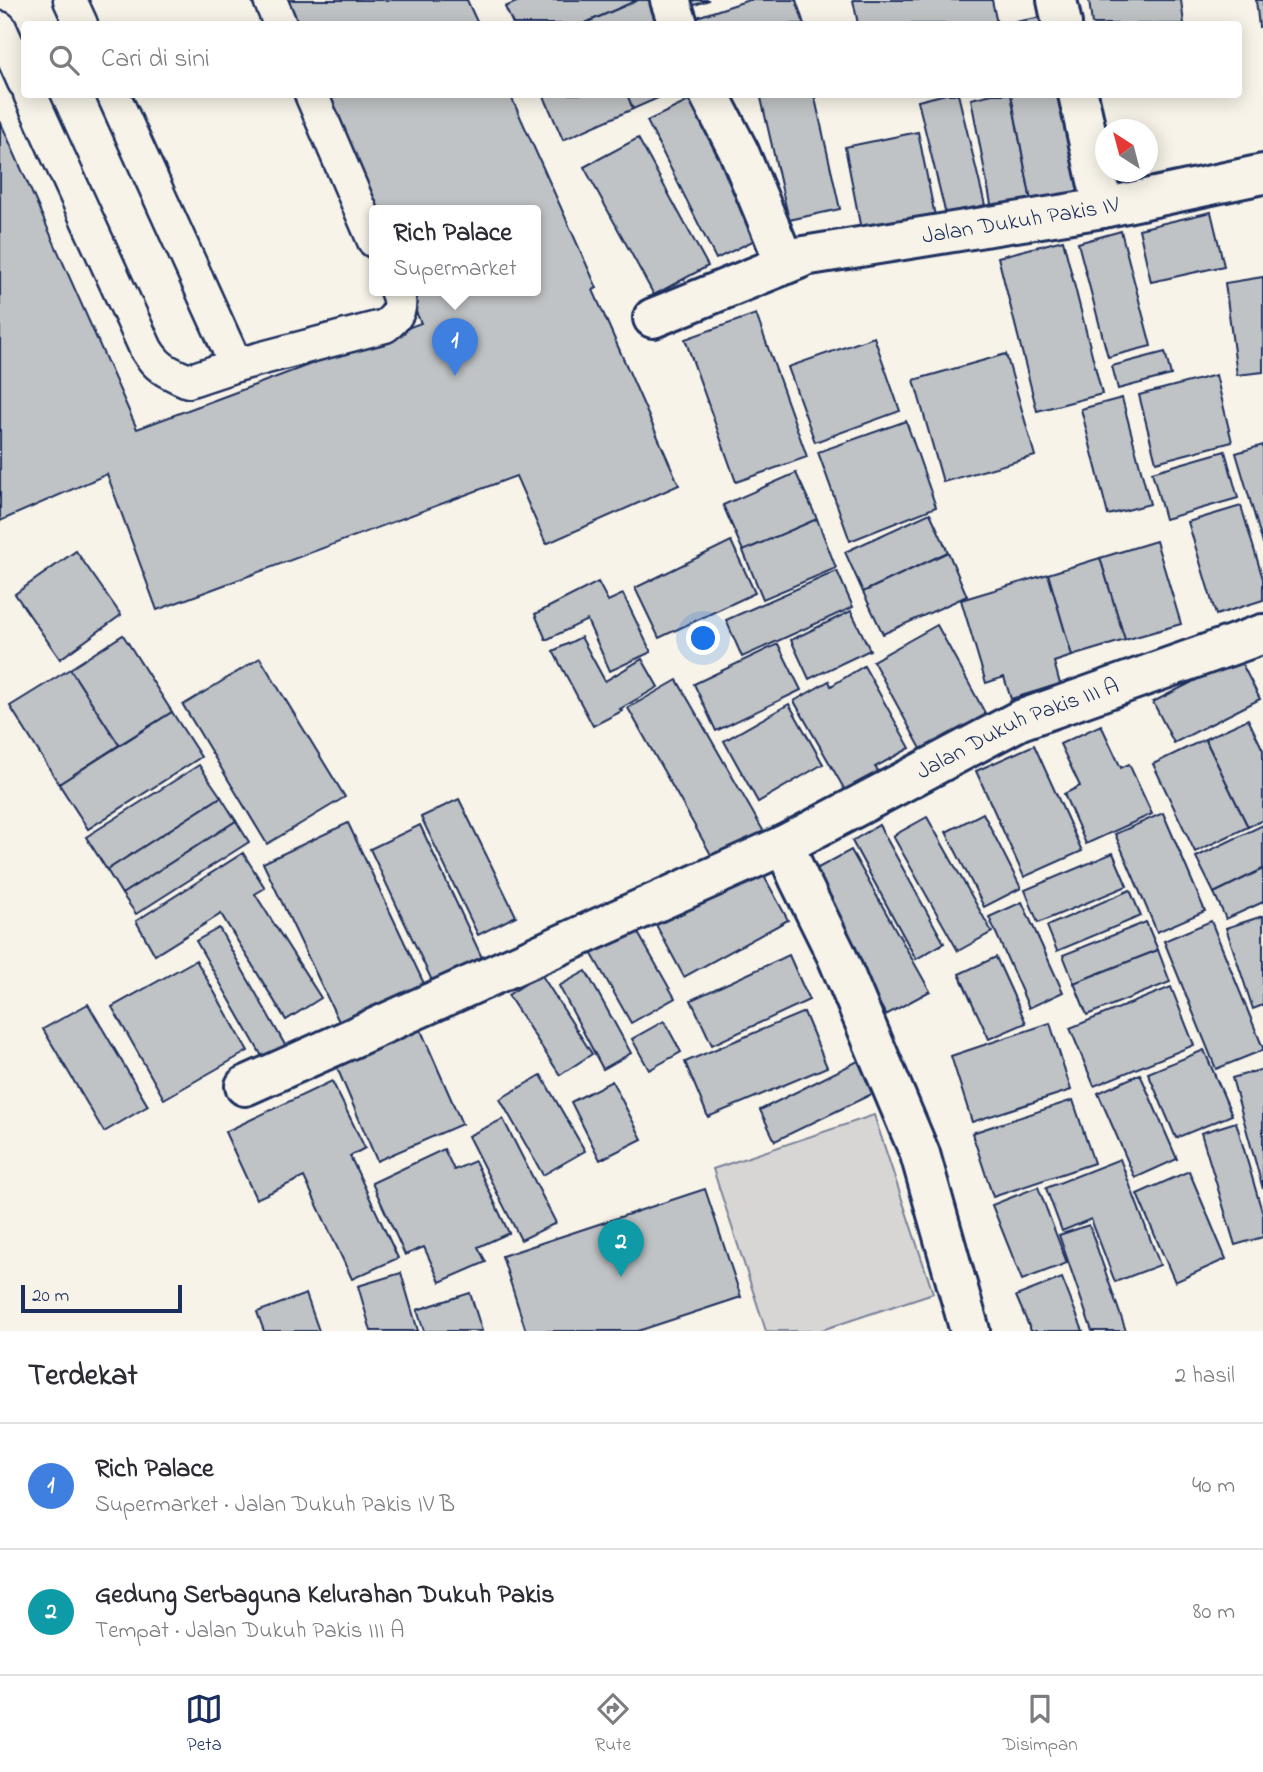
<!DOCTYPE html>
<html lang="id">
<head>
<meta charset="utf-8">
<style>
	body { margin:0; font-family:"Indie Flower",sans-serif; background:#f7f7f7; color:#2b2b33 }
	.compass { position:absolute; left:1095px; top:119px; width:63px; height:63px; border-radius:50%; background:#fff; box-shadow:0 4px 18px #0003; rotate:324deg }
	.scale { position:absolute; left:21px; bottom:18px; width:161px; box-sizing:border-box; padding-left:7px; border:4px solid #1b2f5e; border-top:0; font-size:19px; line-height:24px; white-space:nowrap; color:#1b2f5e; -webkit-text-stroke:5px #f7f3e8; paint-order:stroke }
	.you { position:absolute; left:704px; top:639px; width:24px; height:24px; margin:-18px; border:5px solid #fff; border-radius:50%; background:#1a73e8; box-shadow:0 0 0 10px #1a73e833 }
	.badge { display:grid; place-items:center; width:46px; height:46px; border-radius:50%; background:#1b2f5e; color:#fff; font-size:23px; font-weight:700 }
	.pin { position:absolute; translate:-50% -58px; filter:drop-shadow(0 2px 4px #0008) }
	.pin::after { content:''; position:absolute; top:37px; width:24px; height:21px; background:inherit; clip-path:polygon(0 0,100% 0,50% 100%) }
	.popup { position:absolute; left:369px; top:205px; width:172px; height:91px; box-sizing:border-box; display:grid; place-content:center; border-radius:7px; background:#fff; filter:drop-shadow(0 2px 5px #0005); font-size:23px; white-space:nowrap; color:#7c7c81 }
	.popup b { font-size:26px; color:#2b2b33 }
	.popup::after { content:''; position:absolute; left:50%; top:100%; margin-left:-14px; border:14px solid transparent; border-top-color:#fff }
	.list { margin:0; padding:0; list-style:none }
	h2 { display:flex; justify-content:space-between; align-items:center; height:91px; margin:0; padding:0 28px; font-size:30px }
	h2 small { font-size:23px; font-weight:400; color:#7c7c81 }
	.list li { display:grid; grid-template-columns:46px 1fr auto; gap:21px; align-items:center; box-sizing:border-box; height:126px; padding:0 28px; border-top:2px solid #e1e1e2 }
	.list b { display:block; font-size:26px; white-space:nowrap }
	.list p { margin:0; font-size:23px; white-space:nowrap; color:#7c7c81 }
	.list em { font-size:23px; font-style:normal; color:#7c7c81 }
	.icon { flex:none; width:38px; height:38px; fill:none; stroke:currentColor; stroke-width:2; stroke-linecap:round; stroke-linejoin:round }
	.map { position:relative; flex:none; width:1263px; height:1331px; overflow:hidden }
	.search { position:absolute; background:#fff; box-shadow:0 4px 18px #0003; left:21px; right:21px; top:21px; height:77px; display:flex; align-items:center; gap:18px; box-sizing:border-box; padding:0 24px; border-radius:7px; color:#7c7c81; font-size:26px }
	.sheet { height:343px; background:#fff }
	nav { display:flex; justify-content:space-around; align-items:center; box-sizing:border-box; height:98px; border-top:2px solid #e1e1e2; background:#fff; font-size:19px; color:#7c7c81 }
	nav a { display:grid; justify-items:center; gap:4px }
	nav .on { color:#1b2f5e }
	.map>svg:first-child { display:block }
	.green { fill:#d7d6d4; stroke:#798299; stroke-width:2 }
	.building { fill:#c0c3c5; stroke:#1b2f5e; stroke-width:2 }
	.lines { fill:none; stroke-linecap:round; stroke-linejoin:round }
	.service-casing { stroke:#1b2f5e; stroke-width:37 }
	.minor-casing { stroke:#1b2f5e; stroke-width:44 }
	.service { stroke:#f7f3e8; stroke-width:32 }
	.minor { stroke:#f7f3e8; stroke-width:38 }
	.labels { text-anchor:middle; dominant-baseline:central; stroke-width:6; stroke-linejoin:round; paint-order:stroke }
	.street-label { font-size:23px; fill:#1b2f5e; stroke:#f7f3e8 }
</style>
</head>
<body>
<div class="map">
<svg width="1263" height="1331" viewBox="0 0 1263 1331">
	<rect width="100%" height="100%" fill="#f7f3e8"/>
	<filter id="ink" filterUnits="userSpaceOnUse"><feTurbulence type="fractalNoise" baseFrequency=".0143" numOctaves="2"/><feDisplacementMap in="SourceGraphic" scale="14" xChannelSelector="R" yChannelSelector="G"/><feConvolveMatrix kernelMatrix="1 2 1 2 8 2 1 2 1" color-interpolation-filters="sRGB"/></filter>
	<g filter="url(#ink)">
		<path class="green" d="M874 1115 933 1293 819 1331H766L713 1169Z"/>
		<g class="building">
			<path d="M275 0H467L478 24H286Z"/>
			<path d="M521 0H638L583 24H513L505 7Z"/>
			<path d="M638 0H650L661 24H583Z"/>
			<path d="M684 0H709L686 8Z"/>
			<path d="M749 0H796L804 24H689L688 20Z"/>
			<path d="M853 0H992L997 24H858Z"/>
			<path d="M1089 0H1181L1184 24H1092Z"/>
			<path d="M1256 0H1263V26L1259 27Z"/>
			<path d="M1047 16 1048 24H1010V23Z"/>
			<path d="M318 94H510L597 288 593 290 679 485 546 544 516 476 157 610 107 474 0 521V121L137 429 421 323 406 290H536V210H374Z"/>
			<path d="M543 94H627L633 109 563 140Z"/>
			<path d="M627 94H667L633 109Z"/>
			<path d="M777 94H814L840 209 789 220 761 98Z"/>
			<path d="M946 94H958L985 205 946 215 918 101Z"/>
			<path d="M992 94H1011L1031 201 992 209 971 99Z"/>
			<path d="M1011 94H1066L1085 190 1031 201Z"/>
			<path d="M699 96 767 234 716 259 647 121Z"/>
			<path d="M918 132 938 231 864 245 845 147Z"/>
			<path d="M638 138 708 266 654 295 584 167Z"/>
			<path d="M1211 212 1224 266 1151 282 1139 229Z"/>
			<path d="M1121 231 1151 346 1108 357 1078 243Z"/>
			<path d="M1063 240 1102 394 1037 411 998 257Z"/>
			<path d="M1263 277V372L1237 375 1225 283Z"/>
			<path d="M756 314 807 457 736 482 685 339Z"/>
			<path d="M874 337 900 411 815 442 788 367Z"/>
			<path d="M1165 352 1171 375 1118 389 1112 366Z"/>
			<path d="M1006 354 1035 456 943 482 914 380Z"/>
			<path d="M1216 375 1232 442 1156 462 1139 395Z"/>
			<path d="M1122 398 1150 504 1108 515 1081 409Z"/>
			<path d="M906 421 936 507 850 541 818 452Z"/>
			<path d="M1263 445V544L1236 453Z"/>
			<path d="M1225 451 1238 498 1165 519 1152 472Z"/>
			<path d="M796 473 817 519 743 551 723 505Z"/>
			<path d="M1241 506 1263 579V600L1216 615 1188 522Z"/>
			<path d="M930 513 948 552 863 592 845 552Z"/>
			<path d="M817 519 836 568 763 599 743 551Z"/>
			<path d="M731 541 755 593 659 638 635 588Z"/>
			<path d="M1156 541 1181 624 1125 640 1100 558Z"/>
			<path d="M76 551 121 615 60 659 15 594Z"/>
			<path d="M948 552 967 596 883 634 863 592Z"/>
			<path d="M1100 558 1125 640 1072 656 1048 574Z"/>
			<path d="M837 571 853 607 742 657 726 620Z"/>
			<path d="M1048 574 1072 656 1054 662 1060 684 1011 699 1004 677 986 683 961 600Z"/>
			<path d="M598 582 608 601 623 594 651 652 610 671 587 620 546 640 535 614Z"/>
			<path d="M851 611 870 650 809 679 791 640Z"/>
			<path d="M937 625 990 722 926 758 873 661Z"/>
			<path d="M123 635 172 712 119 745 70 669Z"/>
			<path d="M581 637 605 681 642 659 658 687 620 709 622 711 593 726 553 651Z"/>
			<path d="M778 644 801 690 716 731 694 684Z"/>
			<path d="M260 658 345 797 267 844 183 705Z"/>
			<path d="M1239 658 1260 699 1174 743 1153 702Z"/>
			<path d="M864 666 910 748 875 767 880 773 846 792 794 701 829 681 831 686Z"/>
			<path d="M70 669 119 745 59 784 10 706Z"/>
			<path d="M677 680 768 839 718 867 628 708Z"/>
			<path d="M789 704 823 764 758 802 724 741Z"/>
			<path d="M172 712 201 757 88 829 59 784Z"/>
			<path d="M1248 719 1263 750V820L1248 827 1205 739Z"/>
			<path d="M1101 725 1121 768 1129 764 1152 814 1086 844 1064 794 1080 786 1060 744Z"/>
			<path d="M1205 739 1248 827 1195 852 1153 764Z"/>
			<path d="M1034 745 1082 851 1024 877 976 771Z"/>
			<path d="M199 765 221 797 107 870 86 837Z"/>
			<path d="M221 797 236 821 122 894 107 870Z"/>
			<path d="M459 799 516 916 478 935 421 817Z"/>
			<path d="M983 813 1021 888 984 907 946 832Z"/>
			<path d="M1163 813 1205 911 1157 932 1115 834Z"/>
			<path d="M927 817 992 932 958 951 893 836Z"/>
			<path d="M236 821 249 842 136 914 122 894Z"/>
			<path d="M348 823 427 990 343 1030 263 863Z"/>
			<path d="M420 825 484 962 434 985 370 849Z"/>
			<path d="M879 825 944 943 916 959 852 841Z"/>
			<path d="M1263 825V869L1214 893 1196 857Z"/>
			<path d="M851 850 930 991 886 1015 807 874Z"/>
			<path d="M243 853 265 888 255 894 321 998 286 1020 221 914 155 955 136 921Z"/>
			<path d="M1113 853 1127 886 1038 923 1025 890Z"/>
			<path d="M759 867 788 920 684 977 655 923Z"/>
			<path d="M1263 869V902L1226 919 1214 893Z"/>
			<path d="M1130 890 1141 916 1057 951 1047 926Z"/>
			<path d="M1022 902 1063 992 1029 1008 989 917Z"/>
			<path d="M1263 916V1005L1253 1009 1226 928Z"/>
			<path d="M1211 921 1263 1048V1050L1216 1069 1164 941Z"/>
			<path d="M1146 922 1158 950 1074 983 1063 955Z"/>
			<path d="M633 924 675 998 631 1023 589 949Z"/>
			<path d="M219 928 289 1052 267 1065 196 941Z"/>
			<path d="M1158 950 1170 982 1087 1015 1074 983Z"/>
			<path d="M789 955 809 1000 712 1045 691 1000Z"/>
			<path d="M996 957 1026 1023 989 1039 959 974Z"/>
			<path d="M196 960 248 1051 164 1099 112 1007Z"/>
			<path d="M586 971 631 1053 603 1069 559 986Z"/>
			<path d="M541 974 592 1054 560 1075 508 995Z"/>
			<path d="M1171 987 1194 1045 1094 1086 1070 1028Z"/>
			<path d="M88 1004 148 1106 104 1132 43 1029Z"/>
			<path d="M804 1012 827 1067 708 1117 685 1062Z"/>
			<path d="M416 1019 462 1124 377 1161 332 1056Z"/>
			<path d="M664 1021 681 1052 649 1070 632 1039Z"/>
			<path d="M1050 1023 1071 1090 972 1122 951 1056Z"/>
			<path d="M1204 1050 1232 1115 1176 1138 1148 1073Z"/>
			<path d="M858 1061 874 1093 775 1141 760 1110Z"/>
			<path d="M1263 1069V1189L1232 1078Z"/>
			<path d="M1140 1074 1177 1159 1135 1178 1098 1093Z"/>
			<path d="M541 1075 585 1151 543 1175 500 1099Z"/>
			<path d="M332 1081 365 1148 350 1156 398 1258 352 1279 304 1177 256 1199 225 1132Z"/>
			<path d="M612 1081 642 1139 600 1160 571 1102Z"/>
			<path d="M1073 1100 1094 1163 993 1197 972 1133Z"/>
			<path d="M503 1119 556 1223 521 1240 468 1136Z"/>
			<path d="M1236 1122 1263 1215V1237L1235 1245 1201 1133Z"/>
			<path d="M444 1149 454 1170 475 1161 509 1233 478 1247 486 1262 440 1282 424 1247 405 1255 372 1183Z"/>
			<path d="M1120 1159 1160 1265 1115 1282 1091 1219 1062 1231 1046 1188Z"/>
			<path d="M1189 1171 1226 1259 1175 1282 1137 1194Z"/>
			<path d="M1038 1187 1067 1263 1022 1280 992 1205Z"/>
			<path d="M705 1189 741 1297 638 1331H526L502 1256Z"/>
			<path d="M1089 1225 1126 1331H1092L1059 1235Z"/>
			<path d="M401 1273 418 1331H371L358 1286Z"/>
			<path d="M1062 1278 1083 1331H1031L1016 1296Z"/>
			<path d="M470 1293 482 1331H424L417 1310Z"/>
			<path d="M306 1294 319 1331H264L257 1312Z"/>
		</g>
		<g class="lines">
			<g class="service-casing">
				<g id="service">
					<path d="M70 0 81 24"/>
					<path d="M270 0 280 24"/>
					<path d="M0 28 24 82"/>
					<path d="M30 94 146 349C158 369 168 372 188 381L236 365 385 326C399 316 403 306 396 290"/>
					<path d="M113 94 236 365"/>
					<path d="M311 94 374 241"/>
				</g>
			</g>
			<g class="minor-casing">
				<g id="minor">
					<path d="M670 0 678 24"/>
					<path d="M1057 0 1062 24"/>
					<path id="s1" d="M709 94 739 152 780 251 791 258 1103 208 1263 174"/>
					<path d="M1078 94 1103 208"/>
					<path d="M653 318 801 258"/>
					<path d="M784 845 799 879 836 954 920 1154 970 1331"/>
					<path id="s2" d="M245 1086 784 845 1020 720 1263 634"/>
				</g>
			</g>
			<use href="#service" class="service"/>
			<use href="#minor" class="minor"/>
		</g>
	</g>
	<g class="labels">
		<g class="street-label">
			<text stroke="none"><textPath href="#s1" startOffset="418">Jalan Dukuh Pakis IV</textPath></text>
			<text stroke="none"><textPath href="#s2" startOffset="852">Jalan Dukuh Pakis III A</textPath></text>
		</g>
	</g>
</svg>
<svg class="compass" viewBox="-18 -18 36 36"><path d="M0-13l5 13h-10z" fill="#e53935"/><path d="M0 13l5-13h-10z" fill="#7c7c81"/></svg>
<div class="scale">20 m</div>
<div class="you"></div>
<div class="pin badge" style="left:455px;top:376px;background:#3f7fe0">1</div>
<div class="popup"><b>Rich Palace</b>Supermarket</div>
<div class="pin badge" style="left:621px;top:1277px;background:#0f9aa8">2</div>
<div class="search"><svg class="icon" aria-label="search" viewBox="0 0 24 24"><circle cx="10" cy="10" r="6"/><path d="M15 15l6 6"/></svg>Cari di sini</div>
</div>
<section class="sheet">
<h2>Terdekat<small>2 hasil</small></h2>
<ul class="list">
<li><span class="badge" style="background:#3f7fe0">1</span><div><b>Rich Palace</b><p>Supermarket · Jalan Dukuh Pakis IV B</p></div><em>40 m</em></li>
<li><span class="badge" style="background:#0f9aa8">2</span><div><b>Gedung Serbaguna Kelurahan Dukuh Pakis</b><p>Tempat · Jalan Dukuh Pakis III A</p></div><em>80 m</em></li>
</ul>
</section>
<nav>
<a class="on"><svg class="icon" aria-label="map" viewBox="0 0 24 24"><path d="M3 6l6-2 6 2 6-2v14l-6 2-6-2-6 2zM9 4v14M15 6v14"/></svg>Peta</a>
<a><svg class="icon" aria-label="directions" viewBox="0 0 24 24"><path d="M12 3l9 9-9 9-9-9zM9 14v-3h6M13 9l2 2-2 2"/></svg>Rute</a>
<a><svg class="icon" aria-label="saved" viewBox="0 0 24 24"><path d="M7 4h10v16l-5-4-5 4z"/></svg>Disimpan</a>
</nav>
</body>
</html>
